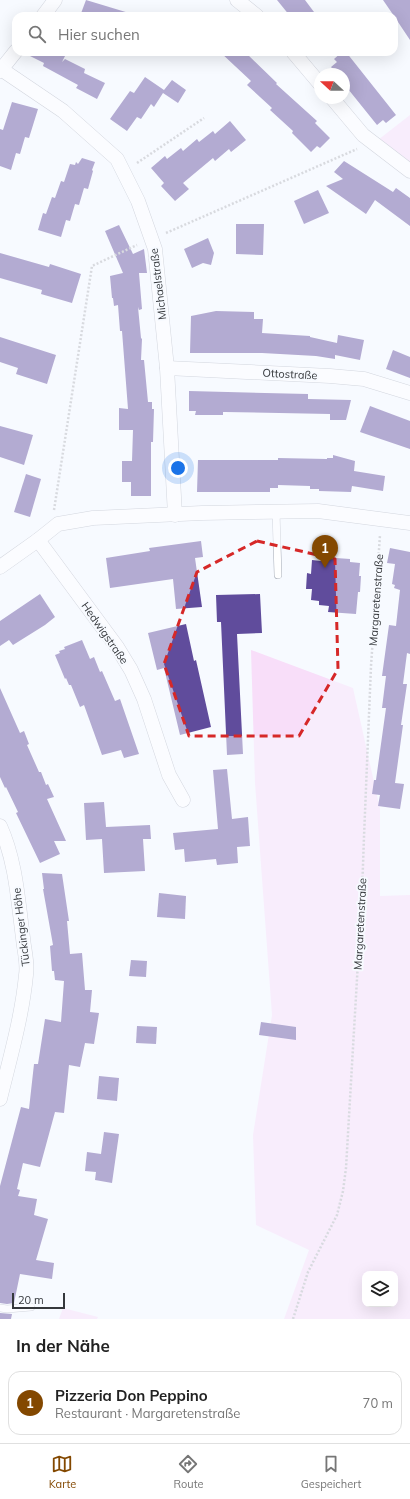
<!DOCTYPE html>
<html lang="de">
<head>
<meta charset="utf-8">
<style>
	body { margin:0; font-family:Mulish,sans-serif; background:#f2f2f2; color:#222 }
	.controls { position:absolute; right:12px; bottom:12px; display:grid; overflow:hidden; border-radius:8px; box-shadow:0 4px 16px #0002 }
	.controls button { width:36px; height:36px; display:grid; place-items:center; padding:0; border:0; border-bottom:1px solid #e0e0e0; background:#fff; color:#222; font:20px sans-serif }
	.compass { position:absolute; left:314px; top:68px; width:36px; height:36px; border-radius:50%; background:#fff; box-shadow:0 4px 16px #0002; rotate:291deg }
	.scale { position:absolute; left:12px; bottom:10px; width:53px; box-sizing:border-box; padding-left:4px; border:2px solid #35383c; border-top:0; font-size:11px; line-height:14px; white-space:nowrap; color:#35383c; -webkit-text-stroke:3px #f7faff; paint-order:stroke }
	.you { position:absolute; left:178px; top:468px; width:14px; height:14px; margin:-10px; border:3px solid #fff; border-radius:50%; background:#1a73e8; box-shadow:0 0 0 6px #1a73e833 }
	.badge { display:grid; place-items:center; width:26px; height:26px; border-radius:50%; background:#834800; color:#fff; font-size:13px; font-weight:700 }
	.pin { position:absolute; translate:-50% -33px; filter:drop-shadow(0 1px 2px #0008) }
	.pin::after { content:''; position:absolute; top:21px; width:14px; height:12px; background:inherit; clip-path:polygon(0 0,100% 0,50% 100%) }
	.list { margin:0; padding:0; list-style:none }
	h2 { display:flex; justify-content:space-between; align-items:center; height:52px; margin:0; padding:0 16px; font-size:17px }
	h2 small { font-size:13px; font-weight:400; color:#767676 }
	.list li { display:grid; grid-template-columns:26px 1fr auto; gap:12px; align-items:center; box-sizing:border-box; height:64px; margin:0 8px 8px; padding:0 8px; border:1px solid #e0e0e0; border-radius:12px }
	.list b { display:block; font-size:15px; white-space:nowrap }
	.list p { margin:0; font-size:13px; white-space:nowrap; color:#767676 }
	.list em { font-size:13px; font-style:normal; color:#767676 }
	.icon { flex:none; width:22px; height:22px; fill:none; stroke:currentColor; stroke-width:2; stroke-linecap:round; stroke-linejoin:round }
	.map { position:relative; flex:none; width:410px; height:1319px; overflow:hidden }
	.search { position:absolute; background:#fff; box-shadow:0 4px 16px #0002; left:12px; right:12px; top:12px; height:44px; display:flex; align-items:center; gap:10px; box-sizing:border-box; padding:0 14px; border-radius:12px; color:#767676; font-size:15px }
	.sheet { height:124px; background:#fff }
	nav { display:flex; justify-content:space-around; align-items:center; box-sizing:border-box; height:56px; border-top:1px solid #e0e0e0; background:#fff; font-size:11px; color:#767676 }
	nav a { display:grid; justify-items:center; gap:2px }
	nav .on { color:#834800 }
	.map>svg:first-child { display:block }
	.green { fill:#f8def9; fill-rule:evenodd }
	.building { fill:#604c9c }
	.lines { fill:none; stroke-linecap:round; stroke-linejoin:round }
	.lane-casing { stroke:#a7adb8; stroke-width:8 }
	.street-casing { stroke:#a7adb8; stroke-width:15 }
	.path { stroke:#b1b4b8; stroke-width:2.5; stroke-dasharray:2 2; stroke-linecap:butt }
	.lane { stroke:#fff; stroke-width:7 }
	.street { stroke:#fff; stroke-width:14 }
	.marked { fill:none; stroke:#d62828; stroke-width:3; stroke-dasharray:8 5; stroke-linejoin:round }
	.labels { text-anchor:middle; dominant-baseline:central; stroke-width:4; stroke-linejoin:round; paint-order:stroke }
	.street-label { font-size:11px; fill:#35383c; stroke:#f7faff }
</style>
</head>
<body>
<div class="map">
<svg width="410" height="1319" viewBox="0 0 410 1319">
	<rect width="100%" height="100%" fill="#f7faff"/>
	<g class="green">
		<path d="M410 115V163L378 140Z"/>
		<path d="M251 650 353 688 380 809V896L410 895V1319H284L309 1250 256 1225 253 1135 272 1015 255 783ZM365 1274H395V1304H365Z"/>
		<path d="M63 1308 98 1317 97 1319H59Z"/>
	</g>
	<g class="building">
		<path d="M86 0 129 13V16H80Z"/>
		<path d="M277 0H305L317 16H290Z"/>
		<path d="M383 0H410V40L394 16Z"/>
		<path d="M24 52H67L62 62 65 59 85 69 84 73 105 83 97 99 76 88 78 85 43 66 44 63 24 53Z"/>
		<path d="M220 52H245L277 83 276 84 317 121 315 123 330 138 320 148 317 146 311 152 292 133 293 131 270 110 272 108 247 85 251 81Z"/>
		<path d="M342 52H346L396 115 386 123 383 120 377 125 344 84V74H337L331 67 337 62 334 59Z"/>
		<path d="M145 77 164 90 172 80 186 90 178 103 163 93 154 107 151 104 141 119 137 117 127 131 110 119 130 91 134 93Z"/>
		<path d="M12 102 38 109 29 138 25 137 20 154 16 153 11 170 0 166V129L3 130Z"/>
		<path d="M230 121 246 140 231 152 229 149 215 161 213 158 183 183 189 189 175 201 161 186 164 183 151 168 165 156 167 159 181 148 183 151 197 139 199 142 213 131 215 134Z"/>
		<path d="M82 158 95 162 92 170 93 171 88 189 84 188 79 205 75 204 70 221 66 220 61 237 38 230 43 213 46 214 52 197 55 198 61 181 64 182 70 164 75 165 76 162 78 164Z"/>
		<path d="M344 161 393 192 396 188 410 198V226L375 200 366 214 326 186 343 179 334 172Z"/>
		<path d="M318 190 329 213 304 224 294 201Z"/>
		<path d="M236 224H264L263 255 236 254Z"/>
		<path d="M119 225 133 254 144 249 147 273H139L142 309 139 310 138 307 141 338 142 339 141 360H144L148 402H152V409H154L153 442H151V496H131V482H122V461H132L133 430H119V408L128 409 122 331H120L118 305 114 306 113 298H112L110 276 123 273 105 231Z"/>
		<path d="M208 238 214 253 211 265 203 263 192 268 184 249Z"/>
		<path d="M0 253 49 267 50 264 81 274 72 303 41 294 42 290 0 278Z"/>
		<path d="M216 311 254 312V319H263L262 333 310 336V337L337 343 338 335 364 340 360 360 335 355V359L316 356 262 353H190L191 316Z"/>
		<path d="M0 337 56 355 47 384 16 374 18 368 0 362Z"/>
		<path d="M393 350 410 357V378L386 369Z"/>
		<path d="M189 391 308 394V399L351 400 346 420H330V414L225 412H223V415H195L196 411H189Z"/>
		<path d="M370 406 410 421V449L360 432Z"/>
		<path d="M0 426 33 435 24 465 0 457Z"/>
		<path d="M333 455 355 461 354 471 385 476 383 491 352 486 351 492 319 491V489H310V486L278 485V488H270V492H197L198 460H278V458L327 459V458H333Z"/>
		<path d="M26 474 41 479 30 517 14 512Z"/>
		<path d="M201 541 203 557 195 558 202 607 176 609 173 579 110 588 106 558 150 551 149 548Z"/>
		<path d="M390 548 410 552V654L407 653 403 684H407L401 725H403L395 783 404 784 400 809 378 806 380 795 372 794 374 780H376L386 708H382L386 676H382L389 625 396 626 400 590 394 588 395 585 392 584 395 564 387 563Z"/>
		<path d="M322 557 350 559V562L360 563 359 576H361L360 592H358L356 614 328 612 329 606 319 605V601L311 600 312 589H306L307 573 311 574 312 560 321 561Z"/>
		<path d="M40 594 55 617 45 625 13 645 9 640 0 646V621Z"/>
		<path d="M260 594 262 633 237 634 243 754 227 755 221 622H217L216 595Z"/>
		<path d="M186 624 194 661 196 660 211 727 180 735 164 668 157 670 148 633Z"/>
		<path d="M82 640 90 659 94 657 100 672 102 671 115 701 120 699 139 754 124 758 121 750 102 755 84 705 80 707 71 685H69L66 678 65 679 55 655 60 653 59 651 65 649 64 647Z"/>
		<path d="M0 688 20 733 24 731 29 744 27 745 39 772H41L46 785 48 784 54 797 47 799 66 841H54L60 854 40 863 16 813 18 812 6 787 5 788 0 777Z"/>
		<path d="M227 769 232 819 248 817 250 846 237 847 238 863 217 865 216 859 185 862 184 849 175 850 173 833 218 829 213 770Z"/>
		<path d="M104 802 106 827 150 825 151 839H143L145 871 104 873 102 839 86 840 84 803Z"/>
		<path d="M42 873 62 874 69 921H67L70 954 82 953 85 990H92L90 1012 99 1013 94 1044 85 1043 80 1067 69 1065 64 1113 55 1112 40 1167 23 1163 17 1189 20 1190 18 1196 37 1199 34 1215 48 1219 36 1260 54 1263 52 1279 20 1274 14 1303 7 1304 0 1303V1186L21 1107 29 1109 34 1064H38L45 1019 61 1022 64 981 55 980 54 971H52L50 946 53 945 43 889H44Z"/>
		<path d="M159 893 186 896 185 919 157 917Z"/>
		<path d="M131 960 147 961 146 977 129 976Z"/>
		<path d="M261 1022 296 1027V1040L259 1035Z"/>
		<path d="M137 1026 157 1027 156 1044 136 1043Z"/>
		<path d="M99 1076 119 1078 117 1101 97 1099Z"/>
		<path d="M104 1132 119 1134 112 1183 95 1180 96 1172 85 1171 87 1152 101 1154Z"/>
		<path d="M0 1313 12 1314 11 1319H0Z"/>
	</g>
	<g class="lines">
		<g class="lane-casing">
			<g id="lane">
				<path d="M276 512 278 575"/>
				<path d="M0 1308 7 1309 31 1307"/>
			</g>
		</g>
		<g class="street-casing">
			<g id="street">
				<path d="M237 0 257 16"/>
				<path d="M43 16 55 0"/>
				<path d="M293 52 320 84"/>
				<path d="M1 69 63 111 117 159 138 201 155 249 167 368 175 515"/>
				<path d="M0 71 16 51"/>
				<path d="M332 98 363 135 410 171"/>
				<path d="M167 368 330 376 364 379 410 393"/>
				<path d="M38 540 117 647 131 670 144 699 169 775 183 800"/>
				<path d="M0 567 38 540 58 524 93 518 202 513 318 511 410 523"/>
				<path d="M0 826C16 861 18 901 23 938 24 950 28 963 26 975 22 1017 10 1058 0 1099"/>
			</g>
		</g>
		<g class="path">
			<path d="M137 163 204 118"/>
			<path d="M166 233 357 149"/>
			<path d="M54 510 92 266 137 245"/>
			<path d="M293 1319 308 1272 337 1215 343 1191 346 1168 362 893 364 837 371 666 380 535"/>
		</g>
		<use href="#lane" class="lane"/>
		<use href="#street" class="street"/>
	</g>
	<path d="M0 0H410V1319H0ZM257 541 335 559 338 669 299 736H189L164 664 197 572Z" fill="#f7faff" fill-opacity=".55" fill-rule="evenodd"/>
	<path class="marked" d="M257 541 335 559 338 669 299 736H189L164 664 197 572Z"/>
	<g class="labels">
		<g class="street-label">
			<text transform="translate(158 284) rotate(-97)">Michaelstraße</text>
			<text transform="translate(290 374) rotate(3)">Ottostraße</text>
			<text transform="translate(376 600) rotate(-86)">Margaretenstraße</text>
			<text transform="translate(105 633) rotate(55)">Hedwigstraße</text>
			<text transform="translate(360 924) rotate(-87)">Margaretenstraße</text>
			<text transform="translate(21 927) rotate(-97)">Tückinger Höhe</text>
		</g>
	</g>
</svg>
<div class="controls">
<button><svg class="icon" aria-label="layers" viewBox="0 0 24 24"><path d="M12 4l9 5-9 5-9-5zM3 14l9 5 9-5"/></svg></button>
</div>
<svg class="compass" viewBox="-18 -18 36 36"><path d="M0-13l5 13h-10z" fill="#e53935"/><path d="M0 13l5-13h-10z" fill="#767676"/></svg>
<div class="scale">20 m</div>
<div class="you"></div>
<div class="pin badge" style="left:325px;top:568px">1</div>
<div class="search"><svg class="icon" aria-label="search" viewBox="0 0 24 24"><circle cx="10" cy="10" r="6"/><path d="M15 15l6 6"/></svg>Hier suchen</div>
</div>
<section class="sheet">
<h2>In der Nähe<small></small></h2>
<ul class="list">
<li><span class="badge">1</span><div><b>Pizzeria Don Peppino</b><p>Restaurant · Margaretenstraße</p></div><em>70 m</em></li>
</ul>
</section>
<nav>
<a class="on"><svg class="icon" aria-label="map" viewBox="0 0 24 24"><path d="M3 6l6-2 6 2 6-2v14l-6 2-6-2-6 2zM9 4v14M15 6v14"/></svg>Karte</a>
<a><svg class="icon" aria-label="directions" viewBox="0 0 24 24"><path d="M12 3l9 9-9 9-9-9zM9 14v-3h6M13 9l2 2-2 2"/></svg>Route</a>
<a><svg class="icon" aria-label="saved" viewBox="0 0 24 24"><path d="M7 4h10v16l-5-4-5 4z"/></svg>Gespeichert</a>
</nav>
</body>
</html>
